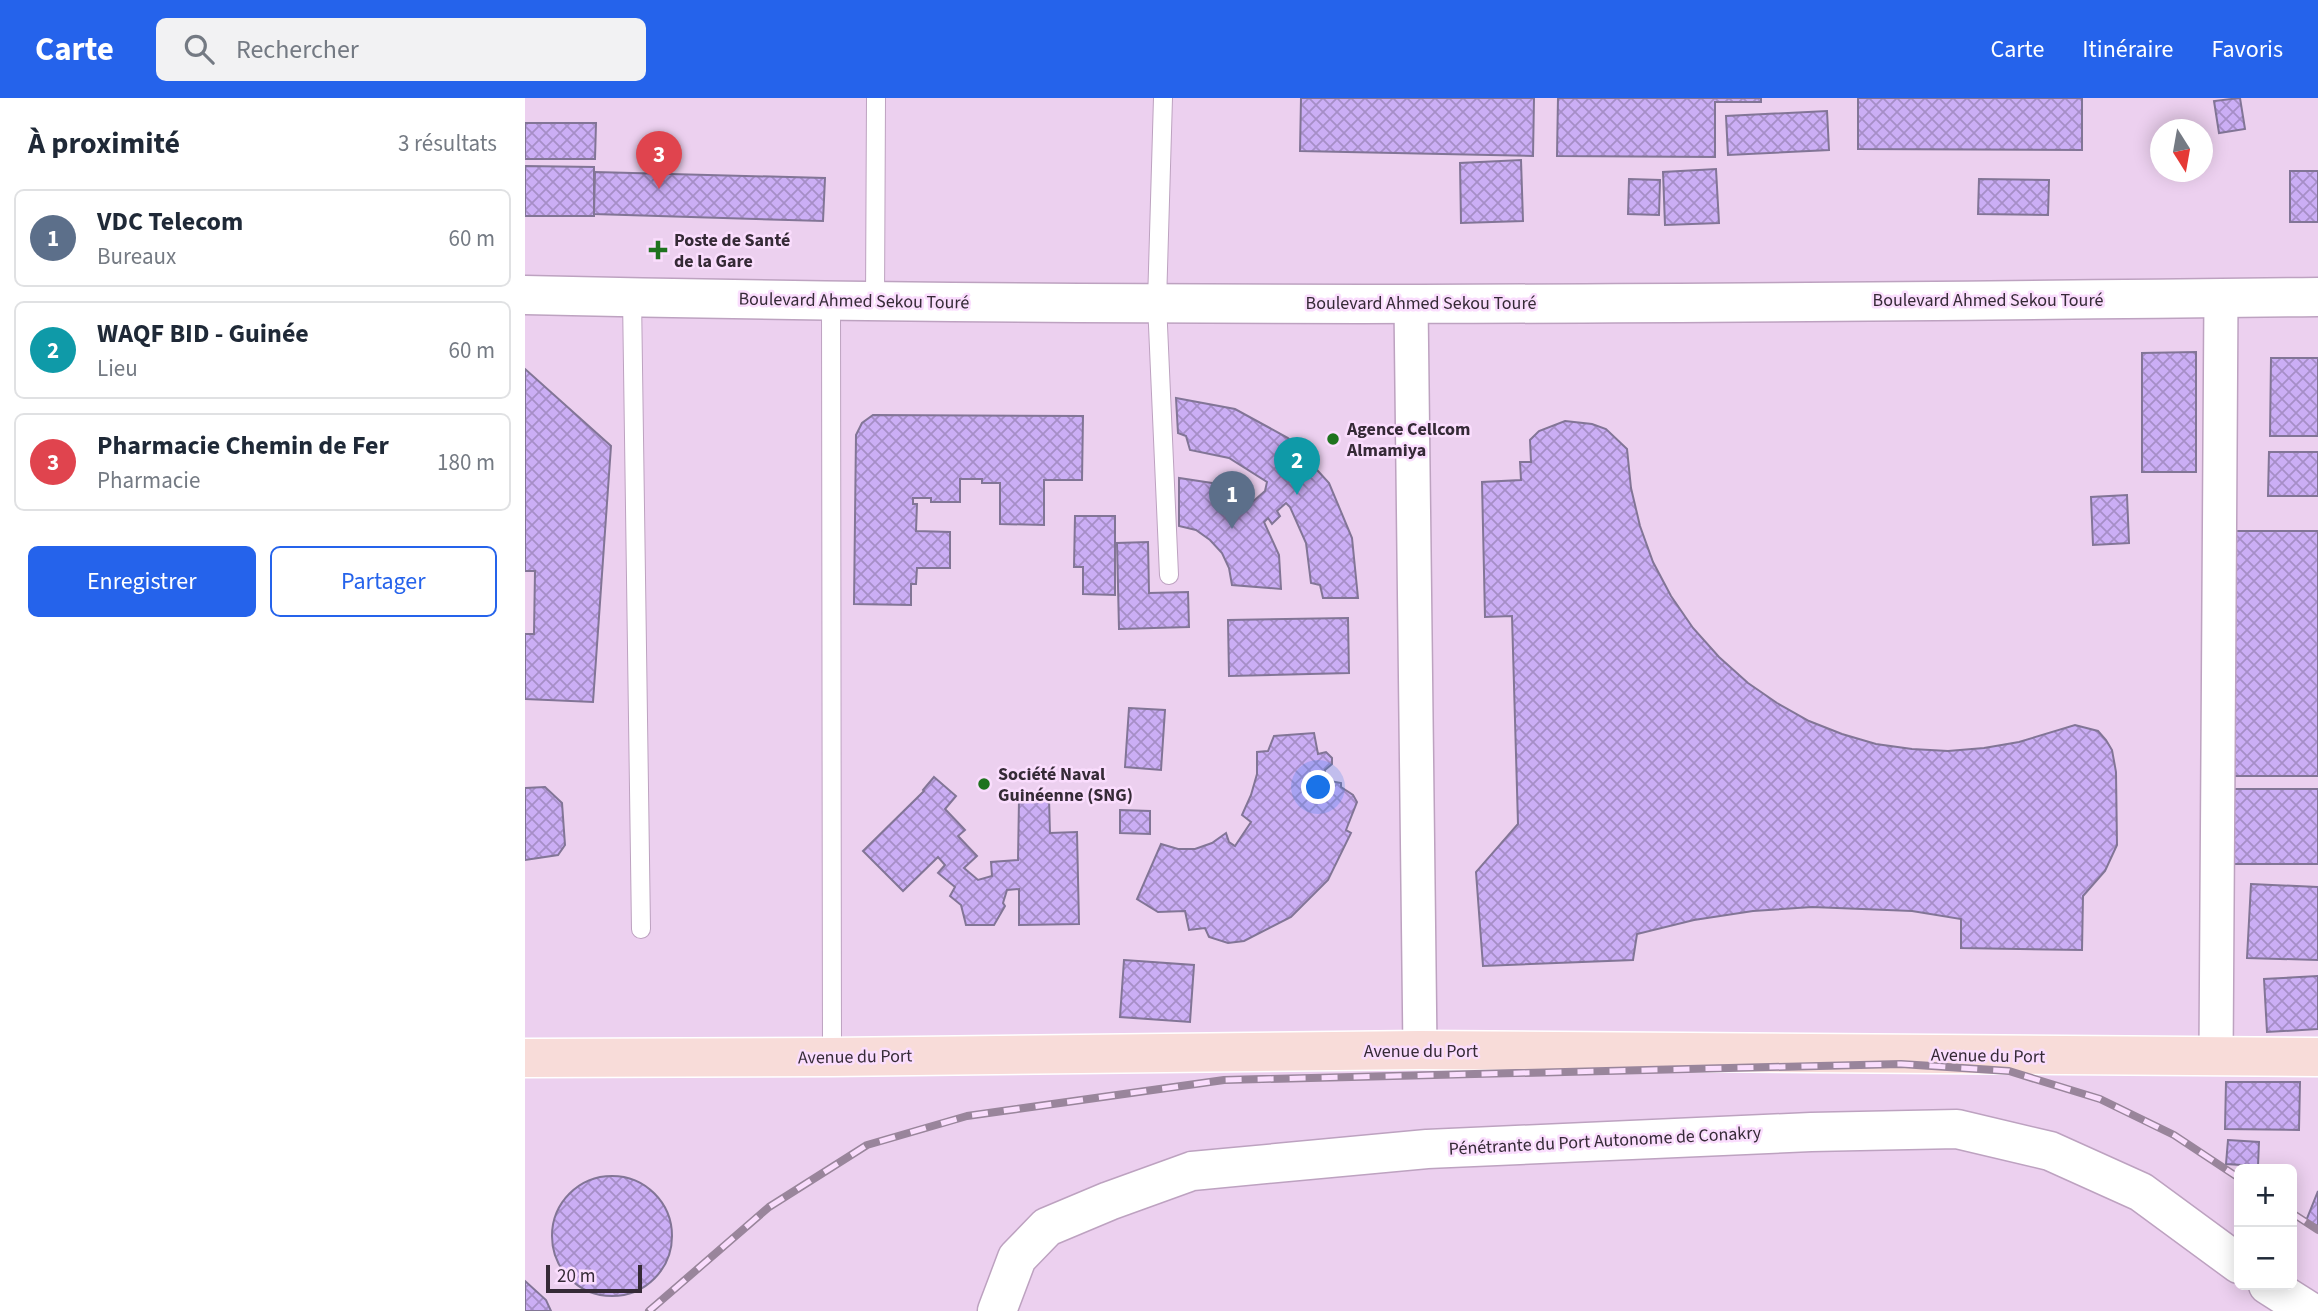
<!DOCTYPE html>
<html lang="fr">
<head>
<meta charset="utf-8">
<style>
	body { margin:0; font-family:"Source Sans 3",sans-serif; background:#f2f2f3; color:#1f2937 }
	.controls { position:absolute; right:21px; bottom:21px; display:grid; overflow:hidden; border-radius:10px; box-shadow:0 4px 18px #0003 }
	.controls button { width:63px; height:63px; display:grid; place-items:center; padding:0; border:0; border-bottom:2px solid #e0e1e3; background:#fff; color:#1f2937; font:35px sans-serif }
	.compass { position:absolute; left:1625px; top:21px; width:63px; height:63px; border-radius:50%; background:#fff; box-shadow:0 4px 18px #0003; rotate:169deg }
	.scale { position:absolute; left:21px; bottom:18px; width:96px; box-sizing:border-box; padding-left:7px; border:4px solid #352a36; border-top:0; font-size:19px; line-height:24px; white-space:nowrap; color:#352a36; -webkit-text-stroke:5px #faddfd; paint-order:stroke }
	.you { position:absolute; left:794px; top:690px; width:24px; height:24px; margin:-18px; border:5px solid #fff; border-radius:50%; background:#1a73e8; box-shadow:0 0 0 10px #1a73e833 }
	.badge { display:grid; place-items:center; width:46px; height:46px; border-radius:50%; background:#2563eb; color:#fff; font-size:23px; font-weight:700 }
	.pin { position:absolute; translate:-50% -58px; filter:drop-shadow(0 2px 4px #0008) }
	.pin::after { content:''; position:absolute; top:37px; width:24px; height:21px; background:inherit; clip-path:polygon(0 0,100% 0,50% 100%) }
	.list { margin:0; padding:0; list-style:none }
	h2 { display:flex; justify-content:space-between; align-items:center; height:91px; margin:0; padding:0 28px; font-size:30px }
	h2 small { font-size:23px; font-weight:400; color:#747a83 }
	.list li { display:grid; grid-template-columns:46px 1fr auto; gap:21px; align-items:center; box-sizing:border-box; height:98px; margin:0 14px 14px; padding:0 14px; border:2px solid #e0e1e3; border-radius:10px }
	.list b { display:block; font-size:26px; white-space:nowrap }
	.list p { margin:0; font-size:23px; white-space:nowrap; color:#747a83 }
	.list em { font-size:23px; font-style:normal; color:#747a83 }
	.actions { display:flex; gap:14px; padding:21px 28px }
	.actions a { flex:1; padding:16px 0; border:2px solid #2563eb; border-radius:10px; text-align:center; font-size:24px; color:#2563eb }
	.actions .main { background:#2563eb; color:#fff }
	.icon { flex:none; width:38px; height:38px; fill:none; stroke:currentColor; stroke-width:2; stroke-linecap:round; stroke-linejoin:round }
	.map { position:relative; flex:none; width:1793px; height:1213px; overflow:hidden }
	header { display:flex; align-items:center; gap:42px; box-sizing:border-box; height:98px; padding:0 35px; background:#2563eb; color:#fff }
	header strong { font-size:33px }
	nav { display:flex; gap:38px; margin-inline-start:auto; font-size:24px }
	.search { width:490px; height:63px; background:#f2f2f3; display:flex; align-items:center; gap:18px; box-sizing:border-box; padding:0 24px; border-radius:10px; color:#747a83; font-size:26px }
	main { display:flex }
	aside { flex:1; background:#fff }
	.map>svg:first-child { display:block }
	.building { fill:url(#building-cross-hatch); stroke:#827596; stroke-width:2 }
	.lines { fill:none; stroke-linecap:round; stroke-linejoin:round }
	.service-casing { stroke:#bda2c0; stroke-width:20 }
	.minor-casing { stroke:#bda2c0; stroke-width:36 }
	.tertiary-casing { stroke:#bda2c0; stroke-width:41 }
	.primary-casing { stroke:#fff; stroke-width:41 }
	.service { stroke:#fff; stroke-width:18 }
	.minor { stroke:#fff; stroke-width:33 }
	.tertiary { stroke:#fff; stroke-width:38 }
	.primary { stroke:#f8dcd9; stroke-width:38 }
	.rail-casing { stroke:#99859b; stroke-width:8 }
	.rail { stroke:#faddfd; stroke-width:5; stroke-dasharray:16; stroke-linecap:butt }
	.poi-dot { fill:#1e731e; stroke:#faddfd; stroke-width:2.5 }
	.labels { text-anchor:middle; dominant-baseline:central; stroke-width:5; stroke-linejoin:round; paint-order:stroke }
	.poi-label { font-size:18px; font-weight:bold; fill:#352a36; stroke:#faddfd; text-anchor:start }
	.street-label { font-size:18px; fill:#352a36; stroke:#faddfd }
</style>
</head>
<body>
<header>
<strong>Carte</strong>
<div class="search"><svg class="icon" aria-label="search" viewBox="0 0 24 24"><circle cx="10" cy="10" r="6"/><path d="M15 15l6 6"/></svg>Rechercher</div>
<nav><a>Carte</a><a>Itinéraire</a><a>Favoris</a></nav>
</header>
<main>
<aside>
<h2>À proximité<small>3 résultats</small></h2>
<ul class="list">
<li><span class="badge" style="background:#5c6f8a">1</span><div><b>VDC Telecom</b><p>Bureaux</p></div><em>60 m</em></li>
<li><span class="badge" style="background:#0f9aa8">2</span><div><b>WAQF BID - Guinée</b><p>Lieu</p></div><em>60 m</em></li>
<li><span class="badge" style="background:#e0444e">3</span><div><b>Pharmacie Chemin de Fer</b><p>Pharmacie</p></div><em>180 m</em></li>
</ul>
<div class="actions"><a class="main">Enregistrer</a><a>Partager</a></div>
</aside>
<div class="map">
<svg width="1793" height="1213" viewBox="0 0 1793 1213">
	<defs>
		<pattern id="building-cross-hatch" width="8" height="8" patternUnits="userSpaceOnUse" patternTransform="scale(1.75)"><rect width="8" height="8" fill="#cbaef5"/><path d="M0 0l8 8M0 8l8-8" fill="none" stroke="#a68ec7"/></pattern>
	</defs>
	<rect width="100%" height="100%" fill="#ecd0ef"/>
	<g class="building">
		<path d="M776 0H1009L1008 58 775 53Z"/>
		<path d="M1033 0H1236V4H1190V59L1032 58Z"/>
		<path d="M1333 0H1557V52L1333 51Z"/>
		<path d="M1715 0 1720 31 1694 35 1689 3Z"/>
		<path d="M1302 13 1304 52 1203 57 1201 18Z"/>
		<path d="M0 25H71L70 61H0Z"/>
		<path d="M996 62 998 123 936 125 935 65Z"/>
		<path d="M0 68 69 69V118H0Z"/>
		<path d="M1191 71 1194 125 1140 127 1138 74Z"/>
		<rect x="1765" y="73" width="28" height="51"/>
		<path d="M70 74 300 80 298 123 69 116Z"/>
		<path d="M1104 81 1135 82 1134 117 1103 116Z"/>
		<path d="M1454 81 1524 82 1523 117 1453 116Z"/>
		<path d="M1671 254V374H1617V255Z"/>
		<path d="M1746 260H1793V338H1745Z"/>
		<path d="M0 271 86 348 68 604 0 601V536H9L10 473H0Z"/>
		<path d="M651 300 710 311 763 340 804 385 827 440 833 500H798L795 487 786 485 781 445 765 409 761 405 752 413 755 418 747 426 743 420 739 424 754 457 756 491 707 487 704 470 697 455 685 442 671 432 654 428V380L687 385 718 401 724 407 740 393 742 384 704 360 665 352 661 338 653 335Z"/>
		<path d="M348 317 558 318 557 382H519V427L475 426V385H457V381H435V404H406V400H388V406H392L391 433 425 434V470H392L391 486H386V507L329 506 331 337 337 325Z"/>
		<path d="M1040 323 1067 326 1081 331 1102 351 1106 390 1115 428 1128 464 1146 498 1168 530 1194 559 1223 585 1252 605 1284 623 1317 636 1351 646 1387 651 1423 653 1459 650 1494 644 1550 627 1573 633 1581 642 1587 652 1591 674 1592 747 1580 773 1558 798 1557 852 1436 850V821L1387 813 1287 809 1228 813 1169 822 1112 836 1108 862 958 868 951 774 993 726 987 518 960 519 957 384 996 382 995 364H1006L1005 342 1014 333Z"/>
		<path d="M1744 354H1793V398H1743Z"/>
		<path d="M1602 397 1604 445 1568 447 1566 399Z"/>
		<path d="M550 418H590V497L558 496V469H549Z"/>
		<path d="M1708 433H1793V678H1707Z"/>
		<path d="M623 444 624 495 663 494 664 529 594 531 592 445Z"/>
		<path d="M823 520 824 575 704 578 703 522Z"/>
		<path d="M604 610 640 612 636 672 600 669Z"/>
		<path d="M789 635 793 656 801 654 807 660V666L800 672V682L816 685V689L828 697 832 704 821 732 826 735 803 782 766 819 719 843 703 845 684 839 680 830 664 832 660 813 633 814 612 801 636 746 653 751H670L687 745 701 735 704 744 710 748 726 724 717 717 726 697 732 676V654L743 653 749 638Z"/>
		<path d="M409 679 431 698 420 711 440 732 433 738 452 758 439 770 453 782 467 778 466 764 493 762 494 702 524 701 525 735 552 734 554 826 494 827V791L482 792 478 805 480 808 469 827H441L436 807 425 798 430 789 413 775 420 767 413 759 378 793 338 753 399 693 398 692Z"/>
		<path d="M20 689 37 705 40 747 33 757 0 762V690Z"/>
		<rect x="1697" y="691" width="96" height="75"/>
		<path d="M595 712 625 713V736L595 735Z"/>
		<path d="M1726 786 1793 789V862L1722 860Z"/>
		<path d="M599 862 669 867 665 924 595 919Z"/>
		<path d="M1793 878V931L1742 934 1739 881Z"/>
		<path d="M1701 984H1775L1774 1032 1700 1031Z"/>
		<path d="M1703 1042 1734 1044 1733 1068 1701 1066Z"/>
		<circle cx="87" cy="1138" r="60"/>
		<path d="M1793 1093V1128L1781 1123Z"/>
		<path d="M0 1183 21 1202 26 1213H0Z"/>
	</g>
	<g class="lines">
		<g class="service-casing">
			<g id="service">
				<path d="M638 0 632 205 644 477"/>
				<path d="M107 199 116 831"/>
				<path d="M306 204 307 959"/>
				<path d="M350 204 351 0"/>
			</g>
		</g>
		<g class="minor-casing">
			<g id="minor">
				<path d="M886 205 895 952"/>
				<path d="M1691 960 1696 200"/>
			</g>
		</g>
		<g class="tertiary-casing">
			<g id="tertiary">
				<path d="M0 197C597 211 1196 206 1793 199"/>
				<path d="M1743 1187 1784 1213"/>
				<path d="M472 1213 492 1160 522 1129 584 1103 667 1073 902 1051 1286 1034 1432 1031 1525 1053 1616 1094 1714 1166"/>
			</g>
		</g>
		<g class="primary-casing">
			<path id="primary" d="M0 960 307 959 895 952 1793 959"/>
		</g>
		<use href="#service" class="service"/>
		<use href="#minor" class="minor"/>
		<use href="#tertiary" class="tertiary"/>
		<use href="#primary" class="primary"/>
		<g class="rail-casing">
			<g id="rail">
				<path d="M1767 1115 1793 1132"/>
				<path d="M124 1213 244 1109 342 1047 442 1018 699 982 1376 966 1484 973 1575 1001 1649 1037 1714 1080"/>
			</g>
		</g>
		<use href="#rail" class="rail"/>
	</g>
	<g class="poi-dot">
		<path d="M129.5 141.5h7v7h7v7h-7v7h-7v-7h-7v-7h7z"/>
		<circle cx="808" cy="341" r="7"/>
		<circle cx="459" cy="686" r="7"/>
	</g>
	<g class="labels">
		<g class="poi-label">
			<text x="149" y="142">Poste de Santé<tspan x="149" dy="21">de la Gare</tspan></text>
			<text x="822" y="331">Agence Cellcom<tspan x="822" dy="21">Almamiya</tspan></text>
			<text x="473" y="676">Société Naval<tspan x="473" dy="21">Guinéenne (SNG)</tspan></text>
		</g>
		<g class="street-label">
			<text x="1463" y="202">Boulevard Ahmed Sekou Touré</text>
			<text transform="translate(329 203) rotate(1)">Boulevard Ahmed Sekou Touré</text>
			<text x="896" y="205">Boulevard Ahmed Sekou Touré</text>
			<text x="896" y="953">Avenue du Port</text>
			<text transform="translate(1463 958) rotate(1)">Avenue du Port</text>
			<text transform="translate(330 959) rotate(-1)">Avenue du Port</text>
			<text transform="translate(1080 1043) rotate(-3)">Pénétrante du Port Autonome de Conakry</text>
		</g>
	</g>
</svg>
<div class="controls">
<button>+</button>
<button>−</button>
</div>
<svg class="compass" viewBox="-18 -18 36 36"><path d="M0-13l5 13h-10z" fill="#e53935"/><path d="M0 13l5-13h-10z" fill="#747a83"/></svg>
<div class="scale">20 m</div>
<div class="you"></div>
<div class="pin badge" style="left:707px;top:431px;background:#5c6f8a">1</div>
<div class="pin badge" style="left:772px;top:397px;background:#0f9aa8">2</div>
<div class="pin badge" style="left:134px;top:91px;background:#e0444e">3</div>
</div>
</main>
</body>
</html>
